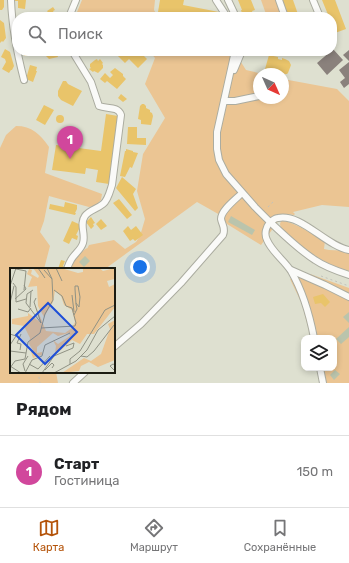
<!DOCTYPE html>
<html lang="ru">
<head>
<meta charset="utf-8">
<style>
	body { margin:0; font-family:Rubik,sans-serif; background:#f2f2f2; color:#202124 }
	.controls { position:absolute; right:12px; bottom:12px; display:grid; overflow:hidden; border-radius:8px; box-shadow:0 2px 6px #0003 }
	.controls button { width:36px; height:36px; display:grid; place-items:center; padding:0; border:0; border-bottom:1px solid #e0e0e0; background:#fff; color:#202124; font:20px sans-serif }
	.compass { position:absolute; left:253px; top:68px; width:36px; height:36px; border-radius:50%; background:#fff; box-shadow:0 2px 6px #0003; rotate:135deg }
	.you { position:absolute; left:140px; top:267px; width:14px; height:14px; margin:-10px; border:3px solid #fff; border-radius:50%; background:#1a73e8; box-shadow:0 0 0 6px #1a73e833 }
	.badge { display:grid; place-items:center; width:26px; height:26px; border-radius:50%; background:#b45309; color:#fff; font-size:13px; font-weight:700 }
	.pin { position:absolute; translate:-50% -33px; filter:drop-shadow(0 1px 2px #0008) }
	.pin::after { content:''; position:absolute; top:21px; width:14px; height:12px; background:inherit; clip-path:polygon(0 0,100% 0,50% 100%) }
	.list { margin:0; padding:0; list-style:none }
	h2 { display:flex; justify-content:space-between; align-items:center; height:52px; margin:0; padding:0 16px; font-size:17px }
	h2 small { font-size:13px; font-weight:400; color:#757577 }
	.list li { display:grid; grid-template-columns:26px 1fr auto; gap:12px; align-items:center; box-sizing:border-box; height:72px; padding:0 16px; border-top:1px solid #e0e0e0 }
	.list b { display:block; font-size:15px; white-space:nowrap }
	.list p { margin:0; font-size:13px; white-space:nowrap; color:#757577 }
	.list em { font-size:13px; font-style:normal; color:#757577 }
	.icon { flex:none; width:22px; height:22px; fill:none; stroke:currentColor; stroke-width:2; stroke-linecap:round; stroke-linejoin:round }
	.map { position:relative; flex:none; width:349px; height:383px; overflow:hidden }
	.search { position:absolute; background:#fff; box-shadow:0 2px 6px #0003; left:12px; right:12px; top:12px; height:44px; display:flex; align-items:center; gap:10px; box-sizing:border-box; padding:0 14px; border-radius:16px; color:#757577; font-size:15px }
	.sheet { height:124px; background:#fff }
	nav { display:flex; justify-content:space-around; align-items:center; box-sizing:border-box; height:56px; border-top:1px solid #e0e0e0; background:#fff; font-size:11px; color:#757577 }
	nav a { display:grid; justify-items:center; gap:2px }
	nav .on { color:#b45309 }
	.map>svg:first-child { display:block }
	.green { fill:#ebc593 }
	.homes { fill:#e9c46a }
	.industry { fill:#8a817c }
	.building { fill:#bac4ac }
	.lines { fill:none; stroke-linecap:round; stroke-linejoin:round }
	.minor-casing { stroke:#abaca0; stroke-width:8 }
	.path { stroke:#c1c2bb; stroke-width:1; stroke-dasharray:2 3; stroke-linecap:butt }
	.minor { stroke:#fafaf8; stroke-width:6 }
	.inset-road { fill:none; stroke:#909284; stroke-width:1 }
	.view { fill:#1d4ed8; fill-opacity:0.15; stroke:#1d4ed8; stroke-width:2 }
	.inset-edge { fill:none; stroke:#1c1c12; stroke-width:2 }
</style>
</head>
<body>
<div class="map">
<svg width="349" height="383" viewBox="0 0 349 383">
	<rect width="100%" height="100%" fill="#dee0d0"/>
	<g class="green">
		<path d="M82 0H155L154 10 157 15 166 17H75Z"/>
		<path d="M261 0H279L285 17H267Z"/>
		<path d="M149 51H234L246 70 263 74H259V98H283V79L337 89 349 101V207L322 205 293 212 295 214 294 215 288 214 282 216 261 245 227 224 220 215 197 202 105 269H70C73 261 78 254 84 250 89 246 86 251 89 245L114 240 125 249 136 242 140 236 145 219 137 191 143 154 165 118 145 84 155 58Z"/>
		<path d="M16 126C32 126 40 134 49 147L45 173 102 194 101 200 96 205 89 207 49 196 44 221 40 232 50 246 44 269H11V372H56L58 383H0V148L6 135Z"/>
		<path d="M281 221C292 220 315 236 325 241L324 249 329 250 349 251V271C319 262 304 249 281 229L280 224Z"/>
		<path d="M310 274 349 288V383H320L318 368H334V338H311L302 304 290 279Z"/>
	</g>
	<g class="homes">
		<path d="M0 0H4V7L2 10H0Z"/>
		<path d="M15 0H26L25 9 18 8V1H15Z"/>
		<path d="M160 0H184L183 5 219 12 218 17H184L158 12Z"/>
		<path d="M238 0H251L255 10 252 11 254 17H243L241 10H242Z"/>
		<path d="M281 0H293L299 17H288Z"/>
		<path d="M322 0H335L346 29 335 33 332 25V17H329Z"/>
		<path d="M53 7 55 10 53 11 54 13 50 15 47 11Z"/>
		<path d="M0 20 4 23 6 38 3 42 2 41 0 43Z"/>
		<path d="M5 49 10 52 14 66 12 70H11L9 73 2 69 6 62 5 59 1 57Z"/>
		<rect x="24" y="51" width="7" height="5"/>
		<path d="M46 51H59L60 53 57 54 58 57 49 59 45 55 44 52H47Z"/>
		<path d="M113 51H131L134 54 137 51H139L147 59 138 68 129 59 125 63Z"/>
		<path d="M269 55 278 57V59L282 60V58L285 59 289 61 291 65 288 73 287 74H283L265 69Z"/>
		<path d="M97 59 98 61 100 59 103 63 102 64 103 65V68L98 73 94 71 93 72 89 69 91 68 90 67V64L95 60Z"/>
		<path d="M30 65 37 67 36 71H37L33 82 26 79Z"/>
		<path d="M115 68 123 74V76L126 79 117 89 107 81 105 83 100 79 105 73 110 78 113 75 110 72Z"/>
		<path d="M63 81H66L68 84 82 91 73 106 61 100 58 96V91Z"/>
		<path d="M121 94 127 99 123 102 118 98Z"/>
		<path d="M142 104H144L146 106V108L150 110V112L152 113 153 116 151 125 141 124V120L138 119 140 106Z"/>
		<path d="M44 105 54 110 45 125 36 120Z"/>
		<path d="M106 114 118 116 109 184 96 182 98 170 86 168 85 174 52 170 56 145 101 151Z"/>
		<circle cx="60" cy="119" r="4"/>
		<path d="M128 127H137V138H146V145L127 144Z"/>
		<path d="M126 149 133 151V152L138 153 132 168 130 167 125 177 120 176 125 151H126Z"/>
		<path d="M122 177 136 189 133 194 138 208 135 211 116 188Z"/>
		<path d="M119 199 132 215 127 219 113 203Z"/>
		<path d="M65 202 77 205V209L75 213H76L75 215 49 209 50 204 64 207Z"/>
		<path d="M91 217 95 223 93 224 94 226 91 229 86 222Z"/>
		<path d="M101 219 107 226 101 230 96 224Z"/>
		<path d="M72 221 81 225 76 235 78 236 77 240 72 238 69 244 63 241Z"/>
		<path d="M128 226 131 230 136 226 143 235 135 241 133 239 130 241 123 231Z"/>
		<path d="M61 260 65 261 63 266 64 267 63 269H58Z"/>
		<path d="M323 294 330 302 325 307 321 303 315 304 313 297Z"/>
	</g>
	<g class="industry">
		<path d="M333 49 343 60 327 75 317 63 331 51H332Z"/>
		<path d="M349 50V61L343 55Z"/>
		<path d="M349 62V84L344 88 340 82 345 78 339 70Z"/>
	</g>
	<g class="building">
		<path d="M231 216 255 230 252 235 228 222Z"/>
		<path d="M85 256 90 261 84 267 79 262Z"/>
		<path d="M349 312V323L343 317Z"/>
		<path d="M349 327V337L341 344 336 339Z"/>
		<path d="M335 370 340 374 334 380 330 375Z"/>
	</g>
	<g class="lines">
		<g class="minor-casing">
			<g id="minor">
				<path d="M11 0C12 28 17 53 24 80"/>
				<path d="M216 0 227 17"/>
				<path d="M228 0 236 17"/>
				<path d="M279 0 285 17"/>
				<path d="M313 0 320 17"/>
				<path d="M69 17 76 0"/>
				<path d="M235 51 217 132V149L219 160 226 174 255 207 270 222C266 227 264 234 267 240 272 252 284 260 291 271 302 290 310 317 314 338"/>
				<path d="M234 70 242 51"/>
				<path d="M224 101H235L259 96"/>
				<path d="M349 250C326 246 301 213 278 218 275 218 272 221 270 222 284 235 299 250 315 260 325 267 337 271 349 275"/>
				<path d="M67 269C68 266 69 263 71 260 74 254 81 250 83 243 86 234 79 224 85 216 89 210 97 209 103 204 108 200 110 191 112 185L121 115C118 106 107 109 99 106L91 82 72 51"/>
				<path d="M291 270 325 285 349 297"/>
				<path d="M114 347 141 324 181 283 223 235C226 228 222 225 221 219 221 210 236 199 242 193"/>
				<path d="M320 368 323 383"/>
				<path d="M73 383 85 372"/>
			</g>
		</g>
		<g class="path">
			<path d="M268 207 275 200"/>
			<path d="M321 276 349 286"/>
			<path d="M38 372 40 383"/>
		</g>
		<use href="#minor" class="minor"/>
	</g>
	<g transform="translate(10 268)">
		<rect width="105" height="105" fill="#dee0d0"/>
		<path d="M23 0H51L68 5 73 4V0H89L93 3 105 0 104 11 97 13 99 19 105 16V39L84 66H77L70 76 62 72 51 82 45 85 46 78 43 72 48 76 60 68 59 65 48 68 43 65 27 79V85L32 84V87L23 90 21 84 23 82 19 76 20 70 14 58 2 56V51L18 48V45L30 54 25 36 36 63 55 65 62 60 65 54 62 42 54 37 51 28 45 23 43 34 34 49 28 38 27 18 18 19 22 9 17 6 19 1 22 2 21 6 28 10 29 8ZM105 52V92L88 99 79 94 71 98 69 103 52 105 74 90 81 93 91 86 100 61 98 56Z" fill="#ebc593"/>
		<path class="inset-road" d="M28 0 35 10M46 0 52 13M6 1 16 3 14 22M34 2 42 11M3 15 6 19V34L16 31M0 18 6 0M23 22 17 26 16 35 31 55M62 27 64 44M26 30 24 34 31 55M5 31 16 21 14 17M0 35 4 18M20 39 21 23M8 41 18 44 21 40M64 47 67 41 66 36 65 21V18H68L70 29 69 39 66 35M31 60 65 58 66 55 62 40 56 38 52 28 44 22M0 66 6 68 0 77M10 82 11 76 7 75 11 66M0 83 16 85M71 88 77 89 84 83 104 57M19 96 28 101 40 88M60 96V91L70 83 95 42 105 37M105 97 103 96 100 98 105 103M0 98 11 105M0 100 5 93 15 91 18 74 30 65 35 46 43 32 42 11 37 0M35 102 42 95 44 97 42 100M15 103 13 96 18 88M15 105 22 92 32 88 35 77 60 65M32 105 44 88 63 80 64 75 56 78M44 105 66 93 77 82 88 62 105 48"/>
		<path class="view" d="M38 35 67 64 35 96 6 67Z"/>
		<rect width="105" height="105" class="inset-edge"/>
	</g>
</svg>
<div class="controls">
<button><svg class="icon" aria-label="layers" viewBox="0 0 24 24"><path d="M12 4l9 5-9 5-9-5zM3 14l9 5 9-5"/></svg></button>
</div>
<svg class="compass" viewBox="-18 -18 36 36"><path d="M0-13l5 13h-10z" fill="#e53935"/><path d="M0 13l5-13h-10z" fill="#757577"/></svg>
<div class="you"></div>
<div class="pin badge" style="left:70px;top:159px;background:#d1479c">1</div>
<div class="search"><svg class="icon" aria-label="search" viewBox="0 0 24 24"><circle cx="10" cy="10" r="6"/><path d="M15 15l6 6"/></svg>Поиск</div>
</div>
<section class="sheet">
<h2>Рядом<small></small></h2>
<ul class="list">
<li><span class="badge" style="background:#d1479c">1</span><div><b>Старт</b><p>Гостиница</p></div><em>150 m</em></li>
</ul>
</section>
<nav>
<a class="on"><svg class="icon" aria-label="map" viewBox="0 0 24 24"><path d="M3 6l6-2 6 2 6-2v14l-6 2-6-2-6 2zM9 4v14M15 6v14"/></svg>Карта</a>
<a><svg class="icon" aria-label="directions" viewBox="0 0 24 24"><path d="M12 3l9 9-9 9-9-9zM9 14v-3h6M13 9l2 2-2 2"/></svg>Маршрут</a>
<a><svg class="icon" aria-label="saved" viewBox="0 0 24 24"><path d="M7 4h10v16l-5-4-5 4z"/></svg>Сохранённые</a>
</nav>
</body>
</html>
